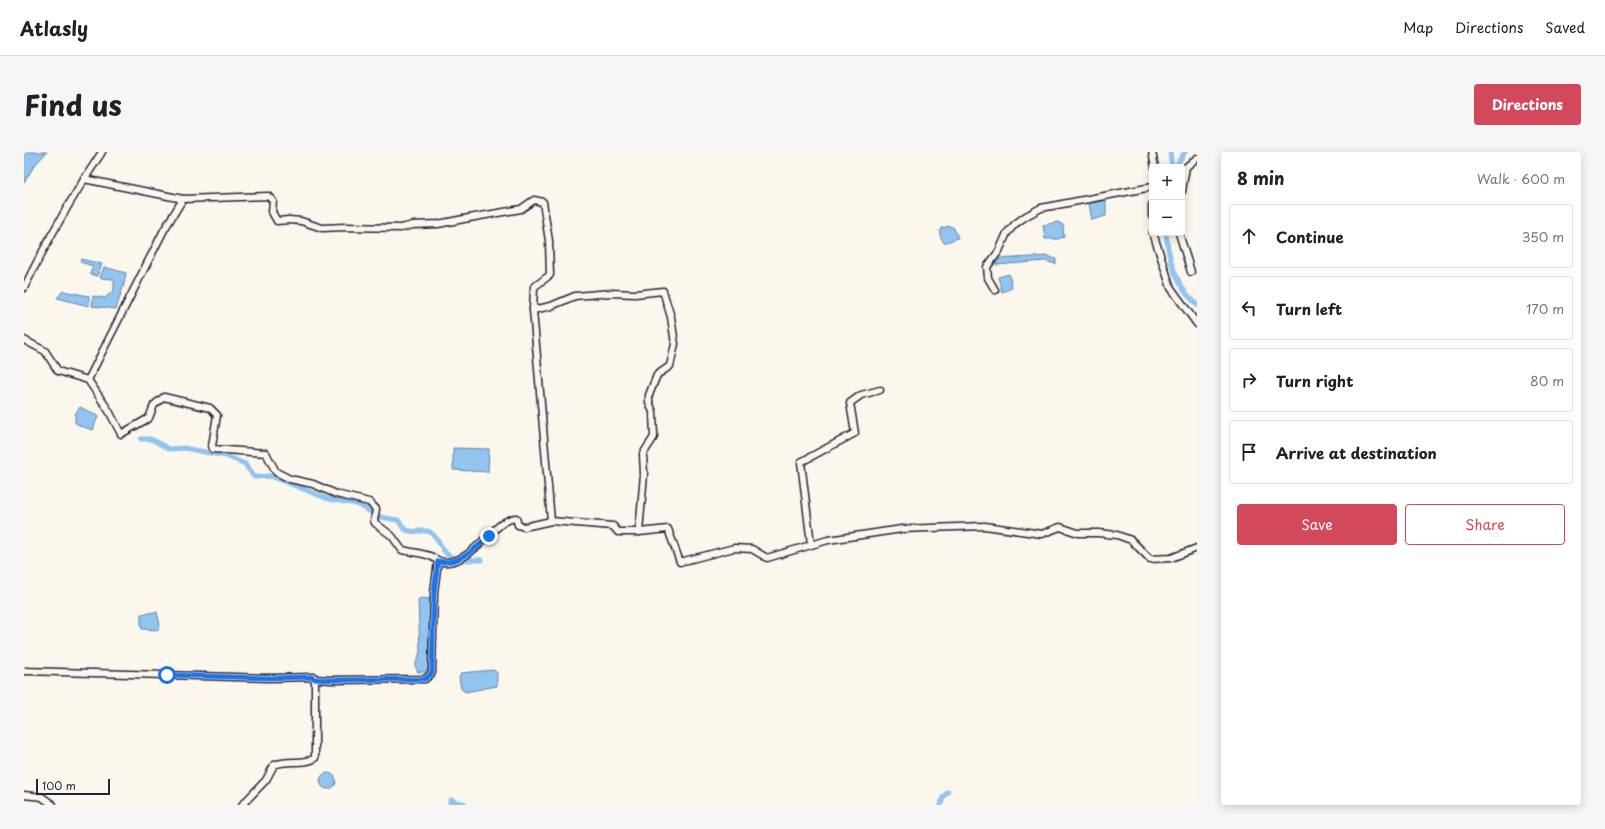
<!DOCTYPE html>
<html lang="en">
<head>
<meta charset="utf-8">
<style>
	body { margin:0; font-family:"Playpen Sans",sans-serif; background:#f6f6f6; color:#202124 }
	.controls { position:absolute; right:12px; top:12px; display:grid; overflow:hidden; border-radius:4px; box-shadow:0 2px 10px #0003 }
	.controls button { width:36px; height:36px; display:grid; place-items:center; padding:0; border:0; border-bottom:1px solid #e0e0e0; background:#fff; color:#202124; font:20px sans-serif }
	.scale { position:absolute; left:12px; bottom:10px; width:74px; box-sizing:border-box; padding-left:4px; border:2px solid #22223b; border-top:0; font-size:11px; line-height:14px; white-space:nowrap; color:#22223b; -webkit-text-stroke:3px #fbf7ec; paint-order:stroke }
	.stop { position:absolute; width:12px; height:12px; margin:-9px; border:3px solid #1a73e8; border-radius:50%; background:#fff }
	.stop.end { background:#1a73e8; border-color:#fff; box-shadow:0 1px 4px #0008 }
	.list { margin:0; padding:0; list-style:none }
	h2 { display:flex; justify-content:space-between; align-items:center; height:52px; margin:0; padding:0 16px; font-size:17px }
	h2 small { font-size:13px; font-weight:400; color:#757577 }
	.list li { display:grid; grid-template-columns:26px 1fr auto; gap:12px; align-items:center; box-sizing:border-box; height:64px; margin:0 8px 8px; padding:0 8px; border:1px solid #e0e0e0; border-radius:4px }
	.list b { display:block; font-size:15px; white-space:nowrap }
	.list em { font-size:13px; font-style:normal; color:#757577 }
	.actions { display:flex; gap:8px; padding:12px 16px }
	.actions a { flex:1; padding:9px 0; border:1px solid #d1495b; border-radius:4px; text-align:center; font-size:14px; color:#d1495b }
	.actions .main { background:#d1495b; color:#fff }
	.icon { flex:none; width:22px; height:22px; fill:none; stroke:currentColor; stroke-width:2; stroke-linecap:round; stroke-linejoin:round }
	.map { position:relative; flex:none; width:1173px; height:653px; overflow:hidden; border-radius:4px }
	header { display:flex; align-items:center; gap:24px; box-sizing:border-box; height:56px; padding:0 20px; background:#fff; border-bottom:1px solid #e0e0e0 }
	header strong { font-size:19px }
	nav { display:flex; gap:22px; margin-inline-start:auto; font-size:14px }
	.intro { display:flex; align-items:center; justify-content:space-between; box-sizing:border-box; height:96px; padding:0 24px }
	h1 { margin:0; font-size:28px }
	.button { padding:10px 18px; border-radius:4px; background:#d1495b; color:#fff; font-size:14px; font-weight:700 }
	main { display:flex; gap:24px; padding:0 24px }
	aside { flex:1; background:#fff; border-radius:4px; box-shadow:0 2px 10px #0003 }
	.map>svg:first-child { display:block }
	.water { fill:#91c4ee; stroke:#6583a6 }
	.lines { fill:none; stroke-linecap:round; stroke-linejoin:round }
	.canal { stroke:#91c4ee; stroke-width:5 }
	.river { stroke:#91c4ee; stroke-width:9 }
	.minor-casing { stroke:#22223b; stroke-width:9 }
	.minor { stroke:#fbf7ec; stroke-width:6 }
	.route { stroke:#1a73e8; stroke-width:5 }
</style>
</head>
<body>
<header>
<strong>Atlasly</strong>
<nav><a>Map</a><a>Directions</a><a>Saved</a></nav>
</header>
<div class="intro"><h1>Find us</h1><a class="button">Directions</a></div>
<main>
<div class="map">
<svg width="1173" height="653" viewBox="0 0 1173 653">
	<rect width="100%" height="100%" fill="#fbf7ec"/>
	<filter id="ink" filterUnits="userSpaceOnUse"><feTurbulence type="fractalNoise" baseFrequency=".025" numOctaves="2"/><feDisplacementMap in="SourceGraphic" scale="8" xChannelSelector="R" yChannelSelector="G"/><feConvolveMatrix kernelMatrix="1 2 1 2 8 2 1 2 1" color-interpolation-filters="sRGB"/></filter>
	<g filter="url(#ink)">
		<g class="water">
			<path d="M0 0H23L10 14 0 31Z"/>
			<path d="M1082 48V64L1068 68 1065 52Z"/>
			<path d="M1034 70 1039 73 1040 85 1034 87H1021L1019 73Z"/>
			<path d="M926 74 930 76 934 86 920 91C917 86 914 82 917 76Z"/>
			<path d="M1024 104 1032 107V112L1021 109 972 113 973 107Z"/>
			<path d="M57 107 78 112 73 124 66 122 69 114 56 110Z"/>
			<path d="M80 115 102 121 100 132 92 157 68 154 69 144 81 146 90 138V127L76 126Z"/>
			<path d="M985 122 988 136 978 140 974 125Z"/>
			<path d="M39 139 65 144V154L33 146Z"/>
			<path d="M56 255 74 264 69 278 59 275 51 271V262Z"/>
			<path d="M429 296 465 297 464 320 429 318Z"/>
			<path d="M396 446 406 447 407 452 404 518 401 520H394L391 514 396 500 394 448Z"/>
			<path d="M133 460 136 473 134 478 118 477 117 475V462Z"/>
			<path d="M470 518 473 521V534L441 540 437 537 435 525 437 521Z"/>
			<circle cx="304" cy="629" r="8"/>
		</g>
		<g class="lines">
			<g class="canal">
				<path d="M1146 0 1148 15"/>
				<path d="M1151 15 1161 0"/>
				<path d="M1142 81C1144 101 1150 125 1162 141 1165 146 1170 148 1173 153"/>
				<path d="M117 287H126L131 289 145 297 160 296 202 304 221 312 230 325 247 324 304 347 333 352 356 365 374 368C376 371 379 375 381 377 388 383 398 376 406 380 414 385 415 393 421 400 428 409 446 408 457 408"/>
				<path d="M917 653 919 645 924 640"/>
			</g>
			<path class="river" d="M428 650 430 652 439 653"/>
			<g class="minor-casing">
				<g id="minor">
					<path d="M1128 0 1131 15"/>
					<path d="M60 27 159 47 244 44 249 49 248 60 253 69 265 68 277 69 298 76 321 75 377 76 389 73 414 72 445 66 497 57 510 48 519 50 525 89 526 123 510 135 509 158 527 369"/>
					<path d="M1158 39 1162 15 1173 6"/>
					<path d="M1128 53V64"/>
					<path d="M1129 81 1147 136 1173 172"/>
					<path d="M1155 81 1167 120"/>
					<path d="M0 136C23 89 49 43 78 0"/>
					<path d="M971 138 964 126 963 115 975 99 983 81 991 72 1002 64 1017 56 1128 35"/>
					<path d="M0 188 21 199 34 219 64 228 85 259 97 282 125 266 130 253 140 245 186 256 193 263 188 294 189 297 242 301 252 320 266 327 289 332 312 342 345 350 352 357 350 369 351 371 368 384 378 398C387 400 397 401 406 404 411 406 414 410 420 410 448 413 470 367 492 366L494 373 500 375 527 369 589 374 594 380H615L620 322 619 302 630 285 629 260 625 250V243L633 223 646 214 651 192 647 165 639 139 611 142 587 141 551 144 527 154 509 158"/>
					<path d="M64 228 140 78 159 47"/>
					<path d="M615 380 644 377 656 410 710 396 728 397 743 406 804 388 878 377 961 374 1018 382 1036 375 1054 381H1074L1093 383 1107 388 1126 407 1147 406 1173 396"/>
					<path d="M787 392 777 310 831 281 826 251 837 243 856 238"/>
					<path d="M0 519 245 526 290 525 291 530V606C282 613 262 607 250 613L242 628 218 653"/>
					<path d="M291 527 307 528 401 527 408 521 410 440 414 409"/>
					<path d="M0 643 18 645 29 653"/>
				</g>
			</g>
			<use href="#minor" class="minor"/>
		</g>
	</g>
	<g class="lines" filter="url(#ink)">
		<path class="route" d="M143 523 245 526 288 525 291 527 307 528 401 527 408 521 410 440 414 409C434 414 451 397 465 384"/>
	</g>
</svg>
<div class="controls">
<button>+</button>
<button>−</button>
</div>
<div class="scale">100 m</div>
<div class="stop" style="left:143px;top:523px"></div>
<div class="stop end" style="left:465px;top:384px"></div>
</div>
<aside>
<h2>8 min<small>Walk · 600 m</small></h2>
<ul class="list">
<li><svg class="icon" aria-label="ahead" viewBox="0 0 24 24"><path d="M12 20V5M6 11l6-6 6 6"/></svg><div><b>Continue</b></div><em>350 m</em></li>
<li><svg class="icon" aria-label="left" viewBox="0 0 24 24"><path d="M17 20v-9H6M10 6l-5 5 5 5"/></svg><div><b>Turn left</b></div><em>170 m</em></li>
<li><svg class="icon" aria-label="right" viewBox="0 0 24 24"><path d="M7 20v-9h11M14 6l5 5-5 5"/></svg><div><b>Turn right</b></div><em>80 m</em></li>
<li><svg class="icon" aria-label="arrive" viewBox="0 0 24 24"><path d="M6 21V4h12l-3 4 3 4H6"/></svg><div><b>Arrive at destination</b></div></li>
</ul>
<div class="actions"><a class="main">Save</a><a>Share</a></div>
</aside>
</main>
</body>
</html>
